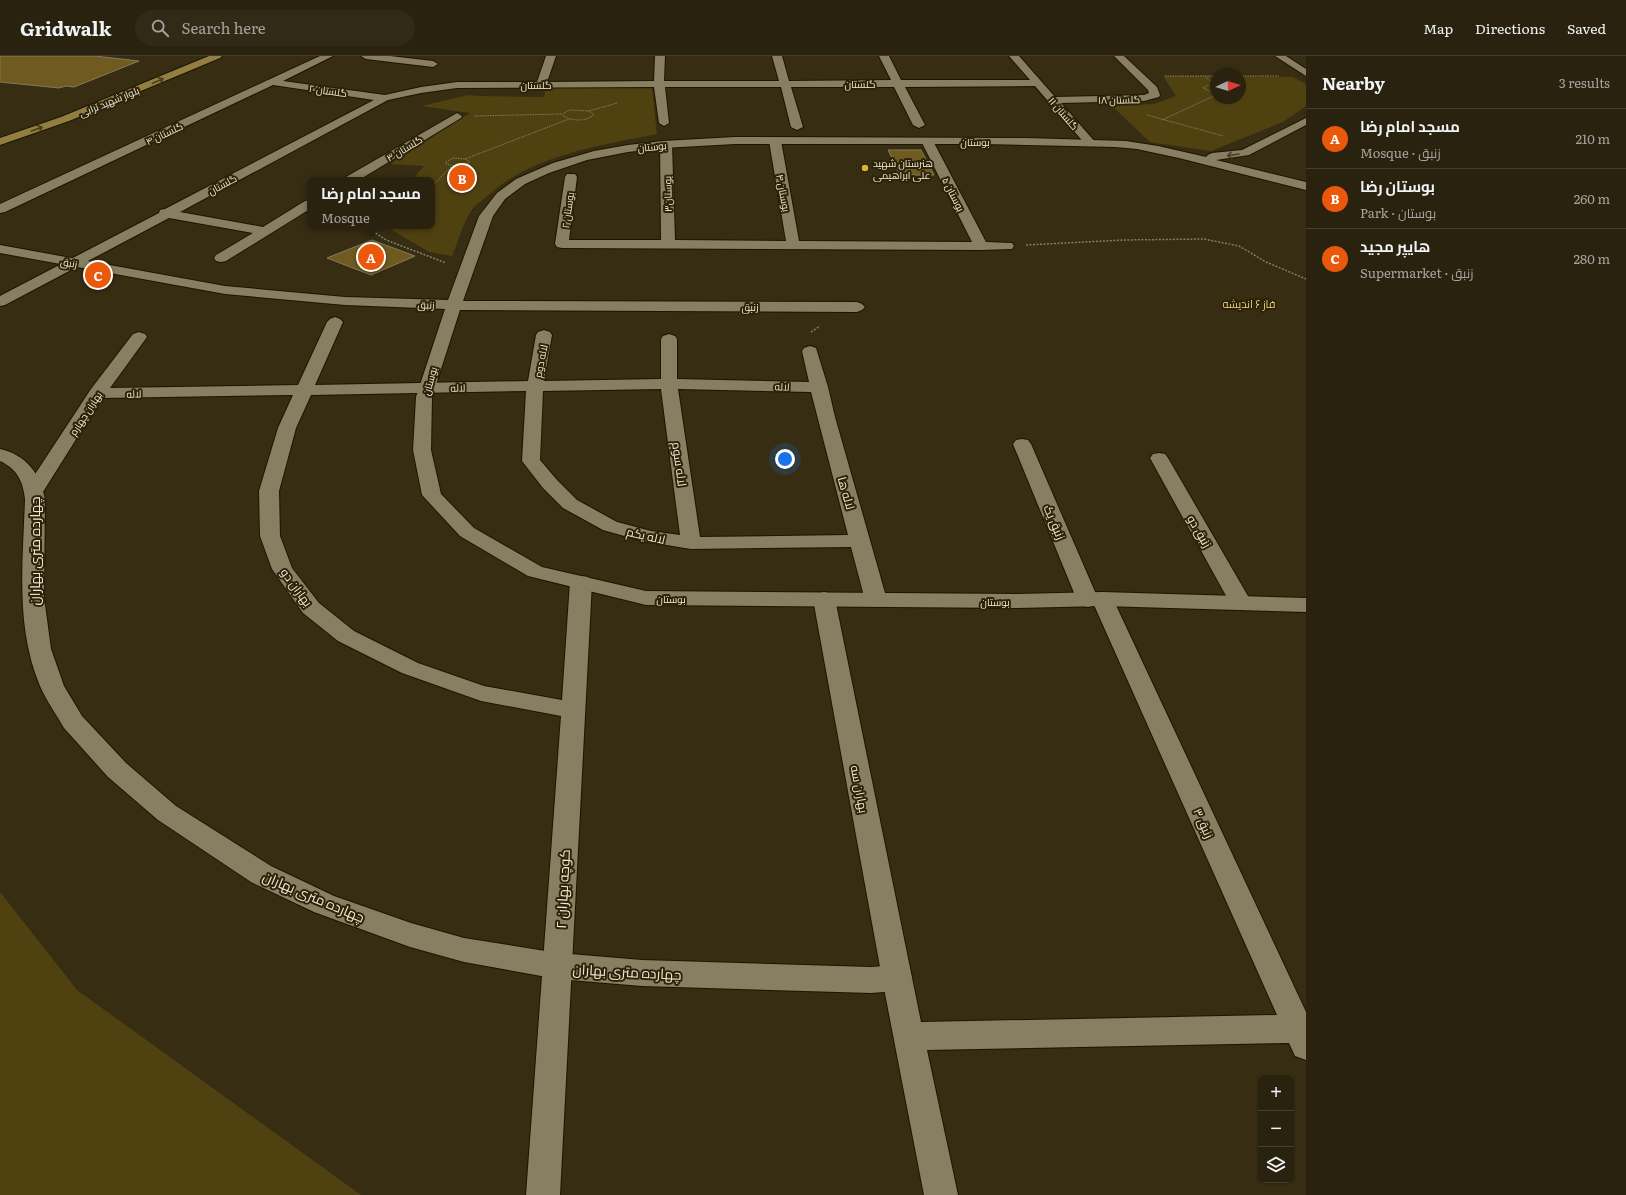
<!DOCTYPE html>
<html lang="en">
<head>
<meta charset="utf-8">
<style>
	body { margin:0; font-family:Literata,Cairo,serif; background:#302a17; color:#f1f3f6 }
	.controls { position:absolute; right:12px; bottom:12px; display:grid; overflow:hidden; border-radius:8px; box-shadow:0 1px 3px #0004 }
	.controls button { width:36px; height:36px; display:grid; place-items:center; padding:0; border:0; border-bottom:1px solid #443f2e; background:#28220e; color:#f1f3f6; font:20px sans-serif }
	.compass { position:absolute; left:1210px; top:12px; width:36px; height:36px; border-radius:50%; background:#28220e; box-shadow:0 1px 3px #0004; rotate:86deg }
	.you { position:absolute; left:785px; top:403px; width:14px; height:14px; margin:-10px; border:3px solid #fff; border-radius:50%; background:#1a73e8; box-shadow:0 0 0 6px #1a73e833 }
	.badge { display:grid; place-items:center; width:26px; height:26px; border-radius:50%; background:#ea580c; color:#fff; font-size:13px; font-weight:700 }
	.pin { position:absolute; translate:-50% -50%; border:2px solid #fff; box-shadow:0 1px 4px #0006 }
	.popup { position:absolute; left:307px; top:121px; width:128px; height:52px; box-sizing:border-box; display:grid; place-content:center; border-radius:8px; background:#28220e; filter:drop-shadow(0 1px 3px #0005); font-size:13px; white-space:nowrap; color:#a5a49e }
	.popup b { font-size:15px; color:#f1f3f6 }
	.popup::after { content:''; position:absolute; left:50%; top:100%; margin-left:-8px; border:8px solid transparent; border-top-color:#28220e }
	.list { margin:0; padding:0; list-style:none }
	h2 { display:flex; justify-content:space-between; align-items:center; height:52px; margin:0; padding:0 16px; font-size:17px }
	h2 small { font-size:13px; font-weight:400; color:#a5a49e }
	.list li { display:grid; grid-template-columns:26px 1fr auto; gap:12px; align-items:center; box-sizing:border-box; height:60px; padding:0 16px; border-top:1px solid #443f2e }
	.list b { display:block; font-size:15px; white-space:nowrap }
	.list p { margin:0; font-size:13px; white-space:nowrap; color:#a5a49e }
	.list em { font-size:13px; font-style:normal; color:#a5a49e }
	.icon { flex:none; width:22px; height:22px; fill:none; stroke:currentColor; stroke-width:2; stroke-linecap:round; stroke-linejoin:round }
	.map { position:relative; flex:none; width:1306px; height:1139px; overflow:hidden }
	header { display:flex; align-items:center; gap:24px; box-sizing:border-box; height:56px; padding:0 20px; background:#28220e; border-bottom:1px solid #443f2e }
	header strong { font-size:19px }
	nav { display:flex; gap:22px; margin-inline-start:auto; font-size:14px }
	.search { width:280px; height:36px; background:#302a17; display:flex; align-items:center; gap:10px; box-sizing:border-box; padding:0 14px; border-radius:22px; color:#a5a49e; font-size:15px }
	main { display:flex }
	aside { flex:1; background:#28220e }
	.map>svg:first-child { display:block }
	.green { fill:#504111 }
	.building { fill:#6f5b20; stroke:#847a5d }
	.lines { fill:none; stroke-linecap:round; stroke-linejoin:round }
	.minor-casing { stroke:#1e1500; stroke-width:2 }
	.tertiary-casing { stroke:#1e1500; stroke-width:2 }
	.primary-casing { stroke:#1e1500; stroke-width:2 }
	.path-far1 { stroke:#847d67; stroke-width:1; stroke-dasharray:1.5 1; stroke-linecap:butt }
	.path { stroke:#847d67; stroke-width:1.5; stroke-dasharray:2 1.5; stroke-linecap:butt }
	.minor { fill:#887e61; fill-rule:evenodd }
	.tertiary { fill:#887e61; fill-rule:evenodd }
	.primary { fill:#927e41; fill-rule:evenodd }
	.oneway { stroke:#4b3e19 }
	.oneway2 { stroke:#483e23 }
	.poi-dot { fill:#dab333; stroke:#2c2308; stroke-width:1.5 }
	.labels { text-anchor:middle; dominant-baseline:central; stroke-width:4; stroke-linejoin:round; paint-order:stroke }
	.far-street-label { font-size:10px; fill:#ede8d8; stroke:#2c2308 }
	.far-poi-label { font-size:10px; fill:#ede8d8; stroke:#2c2308; text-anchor:start }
	.far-neighbourhood-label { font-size:11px; fill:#ebd084; stroke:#2c2308 }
	.street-label { font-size:12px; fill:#ede8d8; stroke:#2c2308 }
	.near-street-label { font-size:14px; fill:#ede8d8; stroke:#2c2308 }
</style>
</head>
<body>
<header>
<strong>Gridwalk</strong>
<div class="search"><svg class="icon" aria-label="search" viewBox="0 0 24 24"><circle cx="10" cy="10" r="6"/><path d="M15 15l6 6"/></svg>Search here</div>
<nav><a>Map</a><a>Directions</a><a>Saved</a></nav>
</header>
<main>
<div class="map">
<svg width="1306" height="1139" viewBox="0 0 1306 1139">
	<rect width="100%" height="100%" fill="#362d13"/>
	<g class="green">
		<path d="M1163 20H1216V42H1240V20L1293 21 1306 28V50L1283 66 1211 95 1150 86 1112 50 1154 48 1176 40Z"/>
		<path d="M652 31 657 78C598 90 531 99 485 142 481 145 476 148 473 152 464 164 458 186 452 200L429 196 385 170H432V124H412L424 110 390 108 470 57 421 50 468 39 480 40 544 41 546 32Z"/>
		<path d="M0 836 77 934 361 1139H0Z"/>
	</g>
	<g class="building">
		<path d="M0 0H95L139 5 74 31 66 30 59 32 0 26Z"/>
		<path d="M888 94H921L934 119H900Z"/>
		<path d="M372 184 415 200 371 219 327 202Z"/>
	</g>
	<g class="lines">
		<g class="minor-casing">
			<g id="minor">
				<path d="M320 0H333L283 25 385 39 421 31 457 26H537L546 0H556L547 26 654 25 655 0H665L664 25H779L772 0H782L789 25 891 24 879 0H889L901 24H1030L1009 0H1019L1055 41 1144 39 1149 37 1148 34 1114 0H1124L1157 31 1160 39 1159 41 1144 45 1061 47 1096 87 1094 89H1086L1035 30 905 31 925 69 919 72 913 69 894 31H791L803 71 797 74 791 71 781 31H665L669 67 664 70 659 67 654 31 457 32 421 37 388 44 180 156 263 171 305 145 310 144V153L226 205 221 206 216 205 214 202 216 199 253 177 169 162 5 249 0 250V240L159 157 160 154 165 153 374 44 273 29 5 156 0 157V148Z"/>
				<path d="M361 0H390L433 5 438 8 433 11 366 3Z"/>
				<path d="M457 57 462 60 461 62 359 124H344L346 121Z"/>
				<path d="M775 82 779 83 781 85 799 185 972 186 921 85 923 83H931L933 85 986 186 1012 187 1014 190 1012 193 981 194 562 192 557 191 555 188 565 121 567 118H575L577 121 569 184H661L660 88 662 86H670L672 88 675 184 786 185 769 85 771 83Z"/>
				<path d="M335 261 340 263 343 266 315 329 528 325 536 279 538 276 544 274 550 276 552 279 544 325 661 323V283L663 280 669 278 675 280 677 283V323L809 326 802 295 804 292 810 290 816 292 828 331 835 361 887 544 884 549 876 551 868 549 865 544 851 491 691 493 642 485 603 474 563 452 543 432 522 405 526 335 311 339 296 372 279 435 280 480 292 512 319 547 354 575 418 607 484 630 562 644 570 526 574 521 581 520 588 521 592 526 560 1139H526L561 660 481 645 402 617 338 585 303 557 272 513 260 480 259 435 278 372 293 339 102 342 41 439 34 441 27 439 24 435 91 333 133 278 139 276 145 278 147 281 110 332 298 329 327 266 330 263ZM661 333 680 479 651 475 617 466 577 444 557 424 540 404 543 335ZM678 333 811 336 848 479 700 481Z"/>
				<path d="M1022 383 1028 384 1031 388 1096 538 1102 536 1110 538 1113 543 1306 956V1004L1295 1000 1289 987 927 994 958 1139H924L882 922 813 543 816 538 824 536 832 538 835 543 921 966 1277 959 1094 549 1088 551 1080 549 1077 544 1013 388 1016 384Z"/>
				<path d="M1159 397 1165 398 1168 402 1252 547 1249 552 1241 554 1233 552 1230 547 1150 402 1153 398Z"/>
			</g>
		</g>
		<g class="tertiary-casing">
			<g id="tertiary">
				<path d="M1275 0H1286L1306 13V20Z"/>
				<path d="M1306 62V69L1249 99 1216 104 1306 126V134L1179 102 1137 93 1115 91 984 88H735L663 92 628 96 587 104 549 117 525 128 505 143 493 160 463 245 857 246 862 248 865 251 862 254 857 256 460 254 432 341 431 394 441 438 474 472 542 511 646 535 1017 538 1102 536 1306 542V556L1102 550 1017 552 646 549 528 520 460 480 422 439 413 394 416 341 445 253 345 249 225 238 0 197V189L225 230 345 241 448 244 479 160 497 137 516 123 553 107 594 95 628 89 663 85 735 81 1027 82 1126 85 1158 90 1206 101 1208 99 1212 97 1242 94Z"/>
				<path d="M0 393C26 399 40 417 45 443L44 541 51 593 64 630 82 660 126 707 176 750 271 810 334 840 411 867 464 882 558 897 642 904 871 911 897 909 908 913 912 922 908 931 897 935 871 937 642 930 558 923 464 906 410 891 314 856 251 826 158 764 108 721 64 672C56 658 46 644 40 630 15 571 23 505 25 443 23 425 17 413 0 405Z"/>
			</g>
		</g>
		<g class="primary-casing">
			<path id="primary" d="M209 0H222L220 2 69 65 0 89V82L61 61Z"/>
		</g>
		<g class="path-far1">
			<path d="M1165 20H1216"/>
			<path d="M1205 20 1213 28"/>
			<path d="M1240 20H1279"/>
			<path d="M1216 28 1208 29 1203 32 1216 38"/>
			<path d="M1240 33 1242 35 1240 38"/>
			<path d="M570 54 589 55 594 59C584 66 573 65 563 60L564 57Z"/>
			<path d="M589 55 617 47"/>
			<path d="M1147 59 1223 80"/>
			<path d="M475 60 562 58"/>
			<path d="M1162 64 1216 39"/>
			<path d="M453 102 465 103 470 106 459 111 446 108V106Z"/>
			<path d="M465 103 569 63"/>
			<path d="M434 128 451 111"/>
		</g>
		<g class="path">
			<path d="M432 130 435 127"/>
			<path d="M367 171 386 184 446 207"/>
			<path d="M1026 189 1124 184 1204 183 1239 190 1266 206 1306 223"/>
			<path d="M811 276 820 270"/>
		</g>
		<use href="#minor" class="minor"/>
		<use href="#tertiary" class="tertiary"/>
		<use href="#primary" class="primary"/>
	</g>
	<defs><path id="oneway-shaft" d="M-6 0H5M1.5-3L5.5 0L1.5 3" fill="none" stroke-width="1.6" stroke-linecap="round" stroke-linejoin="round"/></defs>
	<g class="oneway">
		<use href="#oneway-shaft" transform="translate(158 25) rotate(-23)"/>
		<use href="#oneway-shaft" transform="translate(37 73) rotate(-19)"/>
	</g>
	<use class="oneway2" href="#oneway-shaft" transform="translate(1233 99) rotate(171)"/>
	<circle class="poi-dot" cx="865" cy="112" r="4"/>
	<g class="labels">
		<g class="far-street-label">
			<text x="860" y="27">گلستان</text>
			<text x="536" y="28">گلستان</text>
			<text transform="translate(328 34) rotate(8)">گلستان ۲</text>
			<text transform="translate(1119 43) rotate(-1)">گلستان ۱۸</text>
			<text transform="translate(109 45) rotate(-22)">بلوار شهید ترابی</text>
			<text transform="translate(1064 57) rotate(49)">گلستان ۱۱</text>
			<text transform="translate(164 77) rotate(-25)">گلستان ۴</text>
			<text x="975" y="85">بوستان</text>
			<text transform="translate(652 90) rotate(-6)">بوستان</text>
			<text transform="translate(404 92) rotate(-31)">گلستان ۳</text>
			<text transform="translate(222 128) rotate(-28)">گلستان</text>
			<text transform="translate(784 137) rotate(80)">بوستان ۴</text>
			<text transform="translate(667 138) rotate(-91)">بوستان۳</text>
			<text transform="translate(954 138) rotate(63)">بوستان ۵</text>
			<text transform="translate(567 154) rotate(-82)">بوستان ۲</text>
			<text transform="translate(69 206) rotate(10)">زنبق</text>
			<text transform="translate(426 248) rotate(2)">زنبق</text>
			<text x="750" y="250">زنبق</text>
			<text transform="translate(540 305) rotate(-79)">لاله دوم</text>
			<text transform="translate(429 325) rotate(-74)">بوستان</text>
			<text transform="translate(782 330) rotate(1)">لاله</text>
			<text transform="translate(458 331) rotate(-1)">لاله</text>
			<text transform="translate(134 337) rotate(-1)">لاله</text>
			<text transform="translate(85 357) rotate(-57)">بهاران چهارم</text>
			<text x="671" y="542">بوستان</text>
			<text x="995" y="545">بوستان</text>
		</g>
		<g class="far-poi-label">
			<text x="873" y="106">هنرستان شهید<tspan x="873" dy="12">علی ابراهیمی</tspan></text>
		</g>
		<g class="far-neighbourhood-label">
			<text x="1249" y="247">فاز ۶ اندیشه</text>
		</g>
		<g class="street-label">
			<text transform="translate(680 408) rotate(82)">لاله سوم</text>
			<text transform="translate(847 437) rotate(74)">لاله ها</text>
			<text transform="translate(1055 466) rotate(67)">زنبق یک</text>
			<text transform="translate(1200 475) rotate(60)">زنبق دو</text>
			<text transform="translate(646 479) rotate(13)">لاله یکم</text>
			<text transform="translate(297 531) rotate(54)">بهاران دو</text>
			<text transform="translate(860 733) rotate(79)">بهاران سه</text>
			<text transform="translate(1204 767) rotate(66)">زنبق ۳</text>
		</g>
		<g class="near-street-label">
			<text transform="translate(34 495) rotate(-90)">چهارده متری بهاران</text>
			<text transform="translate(562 833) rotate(-87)">کوچه بهاران ۲</text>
			<text transform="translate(314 840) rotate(23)">چهارده متری بهاران</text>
			<text transform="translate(627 915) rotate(3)">چهارده متری بهاران</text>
		</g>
	</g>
</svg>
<div class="controls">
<button>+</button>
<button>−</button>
<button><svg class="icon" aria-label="layers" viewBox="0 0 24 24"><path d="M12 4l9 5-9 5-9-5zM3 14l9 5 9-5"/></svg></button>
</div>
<svg class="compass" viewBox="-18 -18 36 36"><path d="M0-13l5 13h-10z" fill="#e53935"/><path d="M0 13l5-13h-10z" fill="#a5a49e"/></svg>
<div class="you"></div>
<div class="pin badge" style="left:371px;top:201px">A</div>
<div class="popup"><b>مسجد امام رضا</b>Mosque</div>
<div class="pin badge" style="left:462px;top:122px">B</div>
<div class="pin badge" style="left:98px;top:219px">C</div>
</div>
<aside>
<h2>Nearby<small>3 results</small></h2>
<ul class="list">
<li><span class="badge">A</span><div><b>مسجد امام رضا</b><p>Mosque · زنبق</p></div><em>210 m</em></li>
<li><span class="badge">B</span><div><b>بوستان رضا</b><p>Park · بوستان</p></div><em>260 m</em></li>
<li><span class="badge">C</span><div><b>هایپر مجید</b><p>Supermarket · زنبق</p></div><em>280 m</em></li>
</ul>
</aside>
</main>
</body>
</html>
